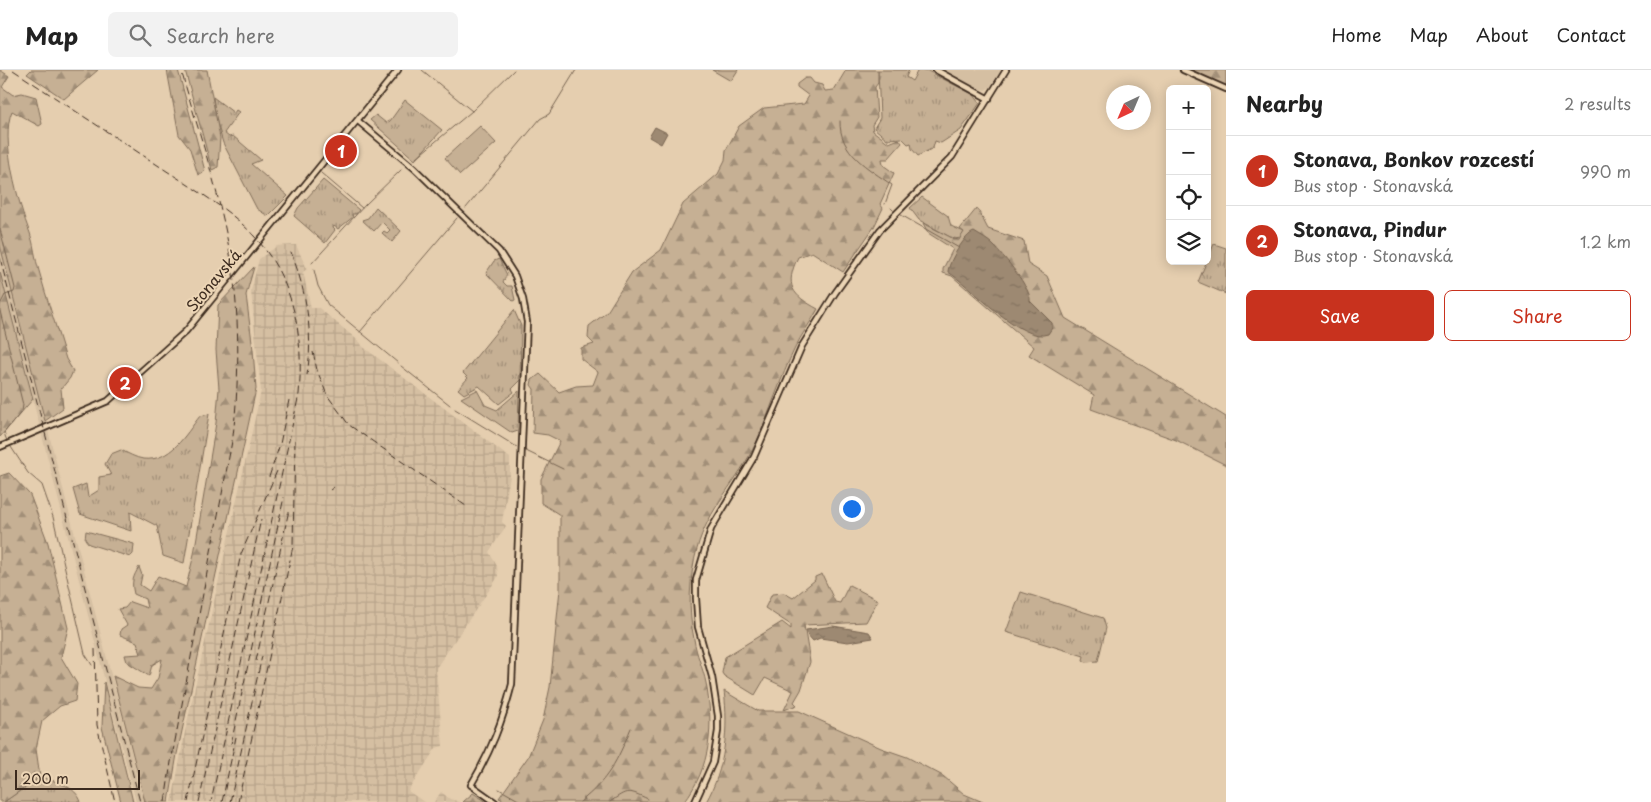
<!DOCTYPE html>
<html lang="en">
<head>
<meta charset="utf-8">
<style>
	body { margin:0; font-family:"Playpen Sans",sans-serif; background:#f2f2f2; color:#222 }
	.controls { position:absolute; right:15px; top:15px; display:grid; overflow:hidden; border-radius:8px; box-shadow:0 2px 12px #0003 }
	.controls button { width:45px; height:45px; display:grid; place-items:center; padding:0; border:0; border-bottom:1px solid #e0e0e0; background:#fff; color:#222; font:25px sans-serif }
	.compass { position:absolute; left:1106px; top:15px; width:45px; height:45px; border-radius:50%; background:#fff; box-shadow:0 2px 12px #0003; rotate:224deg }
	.scale { position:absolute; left:15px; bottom:12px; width:125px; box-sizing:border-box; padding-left:5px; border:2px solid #3b2a1e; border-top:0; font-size:14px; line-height:18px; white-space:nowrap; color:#3b2a1e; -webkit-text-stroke:4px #ecd5b5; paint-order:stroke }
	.you { position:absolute; left:851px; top:438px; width:18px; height:18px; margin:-12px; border:4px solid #fff; border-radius:50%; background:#1a73e8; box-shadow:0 0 0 8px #1a73e833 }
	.badge { display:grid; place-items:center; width:32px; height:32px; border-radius:50%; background:#c8321e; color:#fff; font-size:16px; font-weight:700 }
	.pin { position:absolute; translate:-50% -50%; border:2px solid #fff; box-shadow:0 1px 5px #0006 }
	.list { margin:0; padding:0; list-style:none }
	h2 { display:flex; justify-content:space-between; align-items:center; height:65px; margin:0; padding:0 20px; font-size:21px }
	h2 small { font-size:16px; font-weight:400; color:#767676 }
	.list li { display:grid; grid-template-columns:32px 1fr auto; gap:15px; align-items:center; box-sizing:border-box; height:70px; padding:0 20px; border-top:1px solid #e0e0e0 }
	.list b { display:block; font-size:19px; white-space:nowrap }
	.list p { margin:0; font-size:16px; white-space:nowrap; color:#767676 }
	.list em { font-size:16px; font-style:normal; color:#767676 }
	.actions { display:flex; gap:10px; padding:15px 20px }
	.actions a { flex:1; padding:11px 0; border:1px solid #c8321e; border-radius:8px; text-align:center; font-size:18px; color:#c8321e }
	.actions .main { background:#c8321e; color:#fff }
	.icon { flex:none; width:28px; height:28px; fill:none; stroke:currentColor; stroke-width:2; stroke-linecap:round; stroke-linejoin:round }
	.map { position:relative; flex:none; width:1226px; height:732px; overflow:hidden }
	header { display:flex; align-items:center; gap:30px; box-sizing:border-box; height:70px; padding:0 25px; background:#fff; border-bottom:1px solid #e0e0e0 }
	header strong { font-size:24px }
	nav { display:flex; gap:28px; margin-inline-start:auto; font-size:18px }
	.search { width:350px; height:45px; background:#f2f2f2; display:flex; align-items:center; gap:12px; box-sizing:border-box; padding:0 18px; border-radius:8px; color:#767676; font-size:19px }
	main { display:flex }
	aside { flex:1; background:#fff }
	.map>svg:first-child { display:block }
	.built { fill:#d5bfa2 }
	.industrial { fill:url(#industrial-grid) }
	.grass { fill:url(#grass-tufts); stroke:#806d59 }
	.forest { fill:url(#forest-firs); stroke:#806d59 }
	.park { fill:#c6b094; stroke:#806d59 }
	.water { fill:url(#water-ripples); stroke:#766350 }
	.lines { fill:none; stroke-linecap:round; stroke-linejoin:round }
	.stream { stroke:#766350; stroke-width:1 }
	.tertiary-casing { stroke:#3b2a1e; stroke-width:8 }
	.tertiary { stroke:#ecd5b5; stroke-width:4.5 }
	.rail { stroke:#3b2a1e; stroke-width:1; stroke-dasharray:8 4; stroke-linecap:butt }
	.labels { text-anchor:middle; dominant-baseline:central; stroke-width:4; stroke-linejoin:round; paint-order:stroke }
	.street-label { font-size:15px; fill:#3b2a1e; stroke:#ecd5b5 }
</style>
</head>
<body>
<header>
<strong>Map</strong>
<div class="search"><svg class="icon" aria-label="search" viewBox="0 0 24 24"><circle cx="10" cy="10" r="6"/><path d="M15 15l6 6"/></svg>Search here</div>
<nav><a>Home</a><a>Map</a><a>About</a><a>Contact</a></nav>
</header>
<main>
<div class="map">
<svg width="1226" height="732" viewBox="0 0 1226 732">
	<defs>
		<pattern id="industrial-grid" width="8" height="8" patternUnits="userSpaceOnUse" patternTransform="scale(1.25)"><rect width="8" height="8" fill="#d5bfa2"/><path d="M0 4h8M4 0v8" fill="none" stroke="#b8a48b"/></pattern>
		<pattern id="grass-tufts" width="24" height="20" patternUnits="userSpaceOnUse" patternTransform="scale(1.25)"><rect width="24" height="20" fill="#c6b094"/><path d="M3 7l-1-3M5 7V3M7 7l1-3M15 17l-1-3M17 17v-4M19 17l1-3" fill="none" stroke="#a28f78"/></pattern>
		<pattern id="forest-firs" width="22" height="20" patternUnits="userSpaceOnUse" patternTransform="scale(1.25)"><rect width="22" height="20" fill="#c6b094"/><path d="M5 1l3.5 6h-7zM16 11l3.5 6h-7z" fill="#a28f78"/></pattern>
		<pattern id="water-ripples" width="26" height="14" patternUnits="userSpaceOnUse" patternTransform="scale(1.25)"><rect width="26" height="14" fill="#9d8972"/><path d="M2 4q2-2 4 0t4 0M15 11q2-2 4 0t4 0" fill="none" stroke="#81705d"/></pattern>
	</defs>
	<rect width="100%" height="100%" fill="#e5ceaf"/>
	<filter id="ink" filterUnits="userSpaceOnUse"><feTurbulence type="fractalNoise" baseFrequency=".02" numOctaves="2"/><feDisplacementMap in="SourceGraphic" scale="10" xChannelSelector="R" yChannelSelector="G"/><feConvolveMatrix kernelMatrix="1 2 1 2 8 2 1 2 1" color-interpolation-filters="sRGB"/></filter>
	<g filter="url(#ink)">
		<g class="built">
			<path d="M942 0H1001L990 17 985 20 974 18Z"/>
			<path d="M0 175 144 732H136L0 202Z"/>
		</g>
		<g class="industrial">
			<path d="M296 175 307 199 303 202 311 238H319L361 273 362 276 510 388V406L502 452 506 456 489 482 497 496 498 507 436 598 443 676 436 678 408 721 424 732H172L185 662 261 321 251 221 259 189 277 176Z"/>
			<path d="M441 722 450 729 460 732H434Z"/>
		</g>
		<g class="grass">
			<path d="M878 0H909L906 7 912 11 918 0H926L974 25 980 33 961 60 941 73 935 71 933 78 918 86 912 79 911 73 908 74 902 68 887 69 874 58 880 48Z"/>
			<path d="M213 27 234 43 236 40 239 42 224 63 229 67 233 66 261 90 251 94 288 126 268 146 257 139 223 73 216 49Z"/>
			<path d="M405 30 442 60 415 90 370 50 376 45 386 53 390 51Z"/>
			<path d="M323 110 359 140 356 144H352L353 147 338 159 334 156 333 158 335 160 325 173 294 146 298 138Z"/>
			<path d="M922 127 948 146 951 156 964 162 961 168 954 169 919 150 910 138Z"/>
			<path d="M376 137 401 161 392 172 382 163 384 161 387 163 390 160 382 152 374 161 362 150 368 148Z"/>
			<path d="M1214 174 1226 178V224L1198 212Z"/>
			<path d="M499 189 507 205 503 212 507 216H512L515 230 513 231 486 203 494 191Z"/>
			<path d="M514 240 521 256 520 311 512 319 514 322 499 334 479 316 464 324 458 319 468 308 463 303Z"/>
			<path d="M477 320 485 335 497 340 519 321 518 361 512 363 461 328Z"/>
			<path d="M209 344 184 493 163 486 157 456 130 442 131 461 80 444 73 419 86 414 88 427 99 420V407L111 405 105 394 111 384 121 380C127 383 136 388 143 389 171 392 185 365 200 346Z"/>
			<path d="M86 461 134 474 133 484 130 487 89 474 85 469Z"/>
			<path d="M1021 522 1103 548 1106 558 1098 591 1086 592 1083 590 1084 586 1006 562Z"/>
			<path d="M40 707C55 711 76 716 81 732H4Z"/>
		</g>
		<g class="forest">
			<path d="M0 0 9 6 2 17 13 25 22 23 36 27 42 54 39 56 12 41C0 68 18 133 30 163 34 174 35 189 39 201 47 230 57 259 66 289L73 301 70 308 61 319 63 338 45 351 0 175Z"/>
			<path d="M31 0H98L64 29 27 4Z"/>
			<path d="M167 0H178L205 101 198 105 190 79 179 65Z"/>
			<path d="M185 0H207L220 68 218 97 212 100Z"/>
			<path d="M846 0H878V13L875 17 877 47 872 55 873 61 889 73 899 69 902 73 888 89H882L883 95 894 103 880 134 883 138 874 157 843 202 812 182 798 187C784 216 792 225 818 239 811 252 801 265 795 278 780 309 770 342 756 373 739 409 707 440 697 479 689 507 688 541 694 569 696 584 703 598 706 613 714 656 711 697 684 732H506L499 728 528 687 543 650 550 617 560 519V445L541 433V409L560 371 548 365 533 363 534 319 531 315 532 310 540 304 559 322 576 316 593 315 598 302 581 289V278L594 274 588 268 589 256 607 242 632 202 661 180 683 134 718 104 725 90 726 80 739 56 764 38 804 34 809 26 797 17V14L805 8H810L814 13 822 15 825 21 834 20Z"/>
			<path d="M1191 0H1226V16Z"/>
			<path d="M977 138 988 159 1024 171 1028 194 1047 206 1065 248 1226 347V395L1176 370 1091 339 1094 325 1029 285 1034 277 952 206 943 203V199L953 179 928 163 923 153 954 169 959 170 964 162 960 159Z"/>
			<path d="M254 197 246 225 253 280 256 319 177 684 169 732H145L113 606 138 618 151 619 158 608 162 589 152 595 149 606 127 592 125 585 141 584 137 572 120 565 121 559 127 555 118 539 125 538 130 532 147 538 145 529 134 524C131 512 133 507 139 497L142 505 140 515 149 521 158 506 186 517 194 484 216 353 219 319 216 280 218 235Z"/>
			<path d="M0 202 33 329 0 367Z"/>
			<path d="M9 403 30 425 48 473 68 558 61 587 77 614 75 631 60 636 42 651 36 679 40 707 4 732H0V406Z"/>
			<path d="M822 504 835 532 840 533 849 515 878 530 866 552 804 555 810 592 801 620 794 632 797 635 784 640 793 621 765 608 755 625 724 606 722 603 725 587 782 552 791 559V555L765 538 772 524 784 523 793 528 815 510V507Z"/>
			<path d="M104 612 133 732H121L102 657Z"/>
			<path d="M724 621 758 641H799L881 678 907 687 943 706 964 724 983 732H706C725 699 729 659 724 621Z"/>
			<path d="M473 723 487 732H463Z"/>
		</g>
		<g class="park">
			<path d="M712 0H738L731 11Z"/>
			<path d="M480 56 496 73 460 105 445 88Z"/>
		</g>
		<g class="water">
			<path d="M655 57 667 63 661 74 649 67Z"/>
			<path d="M974 162C980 166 989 170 994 176 1003 185 1032 219 1030 231L1052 253V258L1048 264C1022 274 969 214 948 202 948 193 965 164 974 162Z"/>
			<path d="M833 556 869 562 873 568 848 572 820 568 813 571 806 563V560Z"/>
		</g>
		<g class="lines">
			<g class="stream">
				<path d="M422 0 472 41"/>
				<path d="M840 51C839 83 868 98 892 115L885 134"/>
				<path d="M416 88 472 41 514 0"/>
				<path d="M321 103 362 138"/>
				<path d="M466 138 540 49 549 44 576 0"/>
				<path d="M891 138 893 140"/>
				<path d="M901 145 959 178"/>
				<path d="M0 159 15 218 14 222 5 225 0 235"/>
				<path d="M312 193 365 135 401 100"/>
				<path d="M314 200 318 216 328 235 398 293"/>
				<path d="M0 241 23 335 22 341 4 363 7 371"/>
				<path d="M360 262 457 148"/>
				<path d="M401 296 450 335"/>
				<path d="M455 339 520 379"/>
				<path d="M11 377 28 403 42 415 53 447 85 584 92 595"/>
				<path d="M524 380 563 399"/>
				<path d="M499 719 522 732"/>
				<path d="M580 732C609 709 617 691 631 658"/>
				<path d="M610 732C628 719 628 720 648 729"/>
			</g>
			<g class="tertiary-casing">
				<g id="tertiary">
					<path d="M936 0 989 29"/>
					<path d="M1183 0 1226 19"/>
					<path d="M358 51 414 98 499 181 515 206 523 229 527 252 512 614C502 653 491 681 471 715L495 732"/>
					<path d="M0 377 108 331 186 261 398 0"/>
					<path d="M695 732 713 692 718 661V646L712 607 698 557 696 528V510L711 459 754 387 802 276 835 223 880 160 952 87 1006 0"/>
				</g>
			</g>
			<use href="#tertiary" class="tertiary"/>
			<g class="rail">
				<path d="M13 0C60 31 106 61 153 92 180 110 209 127 234 147 290 193 305 255 299 324L211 732"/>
				<path d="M291 182C306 220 314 264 307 305"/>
				<path d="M0 188 140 732"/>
				<path d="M313 282 317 300 327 325 349 355 466 436"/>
				<path d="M269 407 280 374 289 330"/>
				<path d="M330 420 334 417"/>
				<path d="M95 579 97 655 115 732"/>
				<path d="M256 591 289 440"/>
				<path d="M231 674 284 427"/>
				<path d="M165 732 171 692 233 366C240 305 240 233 228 173 217 114 197 57 181 0"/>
				<path d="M188 732 241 484 277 401"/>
				<path d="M199 732 261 449"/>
				<path d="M222 732 236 667"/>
				<path d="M230 732 262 586"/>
				<path d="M238 732 293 476 295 369"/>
			</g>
		</g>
	</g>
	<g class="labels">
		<g class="street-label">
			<text transform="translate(213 210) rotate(-50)">Stonavská</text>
		</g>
	</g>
</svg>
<div class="controls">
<button>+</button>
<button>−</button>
<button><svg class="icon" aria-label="locate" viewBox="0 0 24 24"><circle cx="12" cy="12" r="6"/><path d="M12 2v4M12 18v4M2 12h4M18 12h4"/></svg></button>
<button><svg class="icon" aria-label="layers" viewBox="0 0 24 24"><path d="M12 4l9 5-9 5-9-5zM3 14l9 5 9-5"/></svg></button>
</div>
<svg class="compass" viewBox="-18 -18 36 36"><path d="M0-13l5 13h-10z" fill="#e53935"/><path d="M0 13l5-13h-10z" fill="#767676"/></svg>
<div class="scale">200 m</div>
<div class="you"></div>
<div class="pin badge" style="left:341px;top:81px">1</div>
<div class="pin badge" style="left:125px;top:313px">2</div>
</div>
<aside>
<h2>Nearby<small>2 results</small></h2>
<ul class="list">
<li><span class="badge">1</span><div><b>Stonava, Bonkov rozcestí</b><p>Bus stop · Stonavská</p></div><em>990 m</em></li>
<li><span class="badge">2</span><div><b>Stonava, Pindur</b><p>Bus stop · Stonavská</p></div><em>1.2 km</em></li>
</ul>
<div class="actions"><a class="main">Save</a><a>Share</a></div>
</aside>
</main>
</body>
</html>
